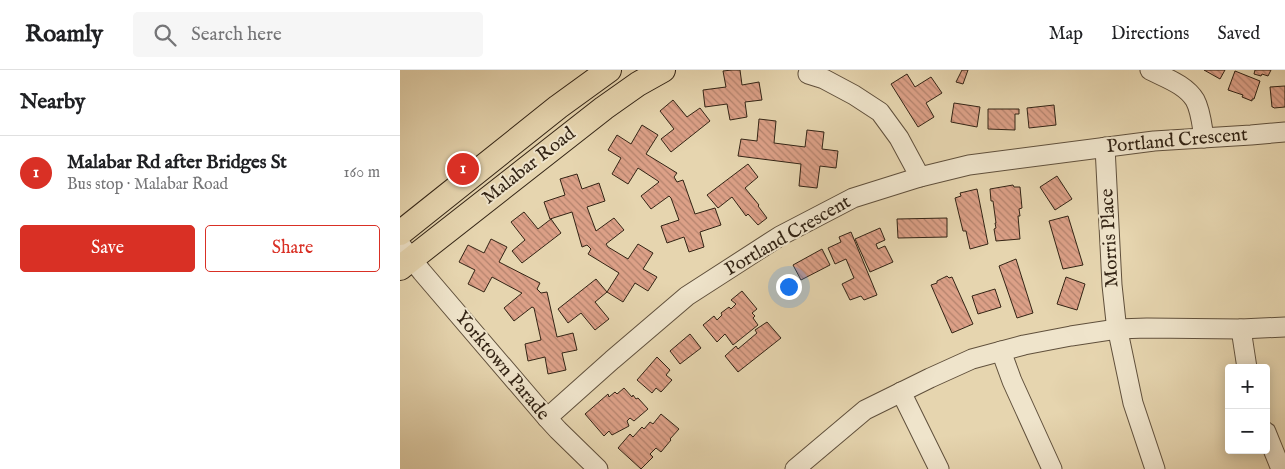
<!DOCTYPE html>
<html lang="en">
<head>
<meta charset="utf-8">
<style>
	body { margin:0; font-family:"IM FELL English",serif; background:#f6f6f6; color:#202124 }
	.controls { position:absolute; right:15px; bottom:15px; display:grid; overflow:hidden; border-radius:5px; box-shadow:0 2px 12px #0003 }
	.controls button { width:45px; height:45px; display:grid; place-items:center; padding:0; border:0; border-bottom:1px solid #e0e0e0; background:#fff; color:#202124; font:25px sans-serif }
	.you { position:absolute; left:388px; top:216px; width:18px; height:18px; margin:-12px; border:4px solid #fff; border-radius:50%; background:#1a73e8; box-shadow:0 0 0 8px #1a73e833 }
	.badge { display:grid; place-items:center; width:32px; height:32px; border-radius:50%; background:#d93025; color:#fff; font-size:16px; font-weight:700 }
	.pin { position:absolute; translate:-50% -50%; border:2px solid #fff; box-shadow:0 1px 5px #0006 }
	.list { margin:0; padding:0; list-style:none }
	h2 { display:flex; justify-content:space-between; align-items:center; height:65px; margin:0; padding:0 20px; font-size:21px }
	h2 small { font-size:16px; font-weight:400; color:#757577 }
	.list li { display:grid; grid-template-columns:32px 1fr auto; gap:15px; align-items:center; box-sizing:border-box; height:75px; padding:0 20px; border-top:1px solid #e0e0e0 }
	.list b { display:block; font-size:19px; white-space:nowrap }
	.list p { margin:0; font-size:16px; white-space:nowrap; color:#757577 }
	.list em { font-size:16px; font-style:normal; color:#757577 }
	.actions { display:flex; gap:10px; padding:15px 20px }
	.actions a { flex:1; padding:11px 0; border:1px solid #d93025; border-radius:5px; text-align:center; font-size:18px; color:#d93025 }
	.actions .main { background:#d93025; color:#fff }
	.icon { flex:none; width:28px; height:28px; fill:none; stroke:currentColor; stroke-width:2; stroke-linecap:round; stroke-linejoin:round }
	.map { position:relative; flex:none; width:885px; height:399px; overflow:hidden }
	header { display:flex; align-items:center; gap:30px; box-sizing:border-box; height:70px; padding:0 25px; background:#fff; border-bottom:1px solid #e0e0e0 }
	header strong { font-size:24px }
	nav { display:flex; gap:28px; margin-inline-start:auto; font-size:18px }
	.search { width:350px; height:45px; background:#f6f6f6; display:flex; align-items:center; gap:12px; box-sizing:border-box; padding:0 18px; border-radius:5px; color:#757577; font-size:19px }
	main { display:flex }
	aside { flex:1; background:#fff }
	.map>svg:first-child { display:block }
	.building { fill:url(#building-back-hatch); stroke:#332415 }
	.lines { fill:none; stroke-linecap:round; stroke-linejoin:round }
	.minor-casing { stroke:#60503c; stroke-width:21 }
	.major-casing { stroke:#332415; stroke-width:26 }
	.minor { stroke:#efe4cb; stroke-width:19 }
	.major { stroke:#e6d5af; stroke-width:24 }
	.labels { text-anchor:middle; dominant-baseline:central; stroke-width:4; stroke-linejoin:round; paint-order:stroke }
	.street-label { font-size:19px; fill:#332415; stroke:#efe4cb }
</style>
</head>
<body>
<header>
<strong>Roamly</strong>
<div class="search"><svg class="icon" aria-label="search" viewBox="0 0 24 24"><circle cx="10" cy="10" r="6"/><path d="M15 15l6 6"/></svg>Search here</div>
<nav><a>Map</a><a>Directions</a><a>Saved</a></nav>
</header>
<main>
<aside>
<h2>Nearby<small></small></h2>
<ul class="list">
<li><span class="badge">1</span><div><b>Malabar Rd after Bridges St</b><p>Bus stop · Malabar Road</p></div><em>160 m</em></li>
</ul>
<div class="actions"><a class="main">Save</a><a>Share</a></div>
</aside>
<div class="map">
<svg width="885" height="399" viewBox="0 0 885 399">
	<defs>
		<pattern id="building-back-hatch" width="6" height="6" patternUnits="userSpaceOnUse" patternTransform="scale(1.25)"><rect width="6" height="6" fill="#dca087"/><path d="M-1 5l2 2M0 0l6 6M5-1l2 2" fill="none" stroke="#b3826d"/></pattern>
	</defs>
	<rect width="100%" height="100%" fill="#e6d5af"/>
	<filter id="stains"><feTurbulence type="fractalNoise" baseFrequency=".004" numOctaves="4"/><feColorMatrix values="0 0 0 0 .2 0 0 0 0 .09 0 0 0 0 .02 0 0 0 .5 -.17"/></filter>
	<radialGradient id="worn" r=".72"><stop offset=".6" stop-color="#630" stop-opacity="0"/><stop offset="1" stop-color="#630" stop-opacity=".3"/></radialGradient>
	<g class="building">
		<path d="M332 0H340L342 15 359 12 362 30 345 32 347 47 330 50 327 34 305 37 303 20 326 17 323 1Z"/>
		<path d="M562 0H568L563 14 556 12Z"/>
		<path d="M804 0H825L820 9Z"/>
		<path d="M855 0H871L868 6 862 4 861 6 854 4Z"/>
		<path d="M835 1 860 11 854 29H852V31L842 27 843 25 828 20Z"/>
		<path d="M507 4 515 17 531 7 542 23 526 33 534 47 518 57 491 14Z"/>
		<path d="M885 16V37L874 38 873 37H872L870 17Z"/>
		<path d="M273 30 287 47 300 38 310 51 271 82 261 69 274 59 260 41Z"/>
		<path d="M554 33 580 37 577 57 551 52Z"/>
		<path d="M654 35 656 55 629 58 627 38Z"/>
		<path d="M588 39H619V44H615V60L588 59Z"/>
		<path d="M359 49 376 51 374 73 405 77 407 60 424 62 422 79 438 81 436 98 420 96 417 118 399 116 401 94 338 86 341 69 357 71Z"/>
		<path d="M242 55 258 65 246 84 277 103 274 107 277 112 283 110 295 144 315 138 321 155 300 162 304 177 289 182 284 167 267 173 261 156 279 150 271 128 269 126 251 139 241 126 259 112 258 111 238 98 228 114 212 104 221 88 208 80 217 65 231 74Z"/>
		<path d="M348 94 358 107 345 118 359 135 358 136 367 148 358 155 348 144 346 146 332 127 318 138 307 125Z"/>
		<path d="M177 104 182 119 199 113 205 131 187 137 196 161 214 148 224 160 206 174 208 177 228 189 238 174 253 183 243 199 257 207 248 221 235 213 223 232 207 222 219 203 188 184 191 179 187 175 182 177 172 142 150 149 144 132 165 125 160 109Z"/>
		<path d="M657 106 672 129 655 140 640 117Z"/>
		<path d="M613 115 614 117H620L622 138 619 139 620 146H618L620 169 596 171 594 159 596 158 595 153H596L593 131H591L590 119Z"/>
		<path d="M577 119 588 174 570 179 566 161H563L555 128 561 126 560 123Z"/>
		<path d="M124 142 138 159 151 149 161 163 122 193 112 181 125 170 111 152Z"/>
		<path d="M668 146 683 195 663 199 649 151Z"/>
		<path d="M547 148V167L498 168 497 149Z"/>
		<path d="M480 158 485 170 476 174 478 179 485 176 493 192 470 202 455 169Z"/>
		<path d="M451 162 477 225 464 230 461 226 450 230 442 214 454 208 446 189 435 194 428 178 441 172 439 167Z"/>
		<path d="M91 169 107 177 99 192 140 213 137 219 141 223 147 222 157 267 173 263 177 280 162 283 166 300 148 304 145 287 128 291 125 274 141 270 134 238 132 237 114 251 104 238 122 223 120 222 92 207 84 222 68 214 75 200 59 192 68 175 84 183Z"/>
		<path d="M422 179 430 195 401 210 393 195Z"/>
		<path d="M616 189 633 243 617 248 599 196Z"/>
		<path d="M547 206 549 208 552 207 573 254 552 263 531 215 537 213V211Z"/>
		<path d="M666 207 685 214 677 240 657 234Z"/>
		<path d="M196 209 207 222 195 232 209 249 195 260 181 243 168 253 158 239Z"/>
		<path d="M595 219 601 237 578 244 572 226Z"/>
		<path d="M342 221 357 239 352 243 355 246 353 248 358 255 333 275 325 264 317 272 303 255 314 246 317 250 322 245 321 243 329 237 331 239 336 234 331 230Z"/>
		<path d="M367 252 381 268 338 302 325 286 336 276 338 279 357 263 355 260Z"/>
		<path d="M290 264 301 278 280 294 270 281Z"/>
		<path d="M257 287 270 300 266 305 272 310 261 322 256 318 252 323 237 310Z"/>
		<path d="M224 318 232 327 233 325 236 329 238 328 248 339 234 351 230 348 227 351 229 356 212 365 209 361 204 366 185 344 208 324 209 327 215 322 217 324Z"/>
		<path d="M261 344 279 359 270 369 271 370 261 382 256 378 250 384 253 387 241 399 218 378 230 364 233 367 242 357 244 359 250 352 253 354Z"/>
	</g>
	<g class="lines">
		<g class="minor-casing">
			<g id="minor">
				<path d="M750 0C765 8 785 14 795 30 801 41 802 56 804 68"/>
				<path d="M408 4 424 9 454 25 480 42 499 68 520 107"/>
				<path d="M705 77 712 215 716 252 733 333 755 399"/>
				<path d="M0 174 22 202 147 348 158 360 198 399"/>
				<path d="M841 259 847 298"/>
				<path d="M601 281 612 311 652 399"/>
				<path d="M501 322 539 399"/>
				<path d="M147 348 212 290 287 226 380 166 453 128 520 107 569 95 754 71 851 65 885 62"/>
				<path d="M866 362 881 399"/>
				<path d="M395 399 465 340 530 308 572 289 624 275 671 266 717 259 747 258 841 259 885 257"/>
			</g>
		</g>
		<g class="major-casing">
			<g id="major">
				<path d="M0 163 158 37 209 0"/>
				<path d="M0 198 204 38 238 14 263 0"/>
			</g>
		</g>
		<use href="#minor" class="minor"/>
		<use href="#major" class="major"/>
	</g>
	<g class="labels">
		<g class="street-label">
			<text transform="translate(777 71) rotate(-5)">Portland Crescent</text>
			<text transform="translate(129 96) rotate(-38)">Malabar Road</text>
			<text transform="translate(388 166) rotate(-30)">Portland Crescent</text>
			<text transform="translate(710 168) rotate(-93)">Morris Place</text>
			<text transform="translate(102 296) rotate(50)">Yorktown Parade</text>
		</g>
	</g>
	<rect width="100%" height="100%" filter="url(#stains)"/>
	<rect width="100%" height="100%" fill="url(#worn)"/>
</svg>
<div class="controls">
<button>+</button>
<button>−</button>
</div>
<div class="you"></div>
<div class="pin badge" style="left:63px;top:99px">1</div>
</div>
</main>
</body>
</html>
